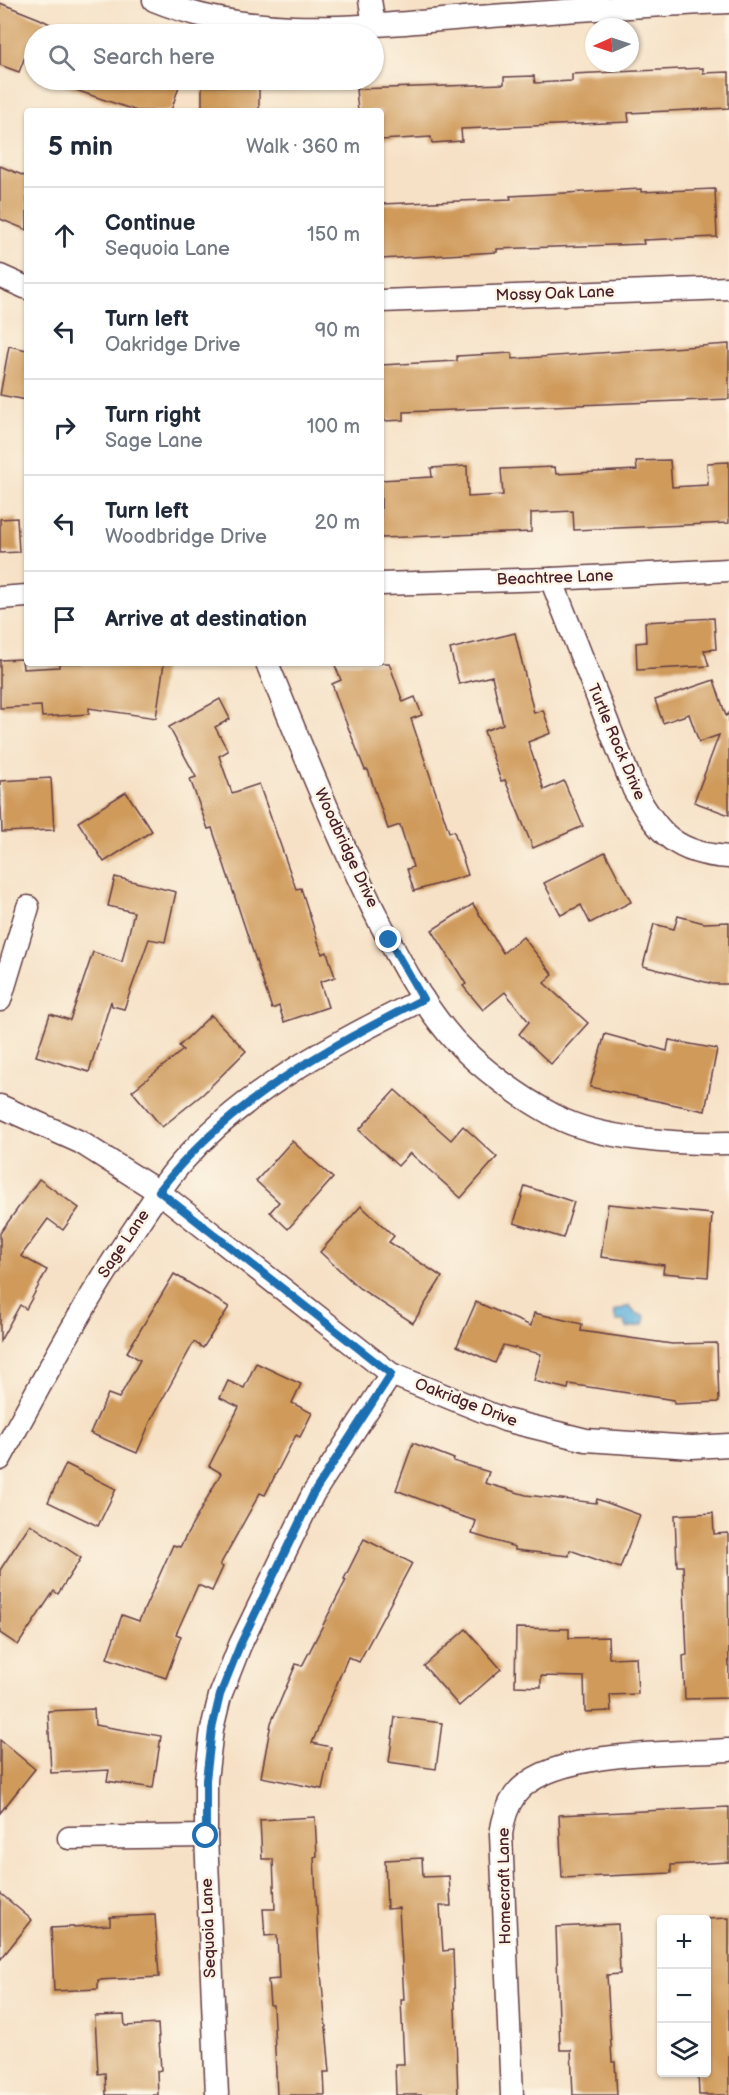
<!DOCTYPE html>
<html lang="en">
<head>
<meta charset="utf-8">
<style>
	body { margin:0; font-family:"Balsamiq Sans",sans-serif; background:#f6f6f7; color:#1f2937 }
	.controls { position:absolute; right:18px; bottom:18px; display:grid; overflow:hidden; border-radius:6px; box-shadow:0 2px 4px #0004 }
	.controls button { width:54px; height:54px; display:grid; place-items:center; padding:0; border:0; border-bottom:2px solid #e0e1e3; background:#fff; color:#1f2937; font:30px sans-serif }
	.compass { position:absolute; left:585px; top:18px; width:54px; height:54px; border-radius:50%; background:#fff; box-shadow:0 2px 4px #0004; rotate:267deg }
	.stop { position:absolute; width:18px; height:18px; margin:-14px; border:4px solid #1f6fb2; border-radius:50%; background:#fff }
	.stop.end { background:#1f6fb2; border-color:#fff; box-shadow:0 2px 6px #0008 }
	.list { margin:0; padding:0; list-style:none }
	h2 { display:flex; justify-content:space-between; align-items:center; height:78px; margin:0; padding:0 24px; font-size:26px }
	h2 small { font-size:20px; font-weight:400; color:#747a83 }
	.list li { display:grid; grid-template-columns:39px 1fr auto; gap:18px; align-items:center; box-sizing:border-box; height:96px; padding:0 24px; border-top:2px solid #e0e1e3 }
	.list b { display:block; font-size:22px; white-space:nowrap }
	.list p { margin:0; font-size:20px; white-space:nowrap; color:#747a83 }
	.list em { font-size:20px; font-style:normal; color:#747a83 }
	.icon { flex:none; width:33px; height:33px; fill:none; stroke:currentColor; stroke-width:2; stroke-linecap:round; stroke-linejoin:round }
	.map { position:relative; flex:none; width:729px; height:2095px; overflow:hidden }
	.search { position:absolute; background:#fff; box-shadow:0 2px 4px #0004; left:24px; top:24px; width:360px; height:66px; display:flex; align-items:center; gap:15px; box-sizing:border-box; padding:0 21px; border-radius:33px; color:#747a83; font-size:22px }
	.panel { position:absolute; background:#fff; box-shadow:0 2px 4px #0004; left:24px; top:108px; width:360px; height:558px; border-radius:6px }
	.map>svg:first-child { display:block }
	.water { fill:#62b2dc; stroke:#566884; stroke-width:1.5 }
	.building { fill:#cf9a5a }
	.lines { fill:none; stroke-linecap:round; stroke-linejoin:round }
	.minor-casing { stroke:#643c42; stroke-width:25 }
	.minor { stroke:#fff; stroke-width:22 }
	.route { stroke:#1f6fb2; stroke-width:8 }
	.labels { text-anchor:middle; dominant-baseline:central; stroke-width:5; stroke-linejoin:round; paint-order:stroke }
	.street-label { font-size:16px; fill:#4a1f2b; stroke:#fcf5e5 }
</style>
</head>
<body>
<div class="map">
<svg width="729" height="2095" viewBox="0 0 729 2095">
	<rect width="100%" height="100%" fill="#fcf5e5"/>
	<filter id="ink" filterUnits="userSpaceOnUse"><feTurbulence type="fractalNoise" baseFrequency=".0167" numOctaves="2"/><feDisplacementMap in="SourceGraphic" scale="12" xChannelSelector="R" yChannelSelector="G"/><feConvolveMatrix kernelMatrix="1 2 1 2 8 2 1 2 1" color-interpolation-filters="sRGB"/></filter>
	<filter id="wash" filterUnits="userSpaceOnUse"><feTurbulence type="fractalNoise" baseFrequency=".008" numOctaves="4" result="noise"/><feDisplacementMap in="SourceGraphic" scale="24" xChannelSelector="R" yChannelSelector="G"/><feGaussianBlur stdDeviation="1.35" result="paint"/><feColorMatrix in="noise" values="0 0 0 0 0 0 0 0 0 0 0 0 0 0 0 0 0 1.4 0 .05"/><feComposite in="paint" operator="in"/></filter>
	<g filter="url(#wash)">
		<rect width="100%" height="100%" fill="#f6e1c6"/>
		<path class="water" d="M629 1306 635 1313 645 1316 643 1325 627 1328 624 1321H616L614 1311Z"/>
		<g id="blocks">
			<g class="building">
				<path d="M0 3 40 19 70 34H34L19 72 0 65Z"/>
				<path d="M703 68V73L729 72V108L628 113 629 122 461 129 462 141 432 143 431 137 381 140V111H358L356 89 504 84V77L534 76 535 83 572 81V74Z"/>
				<path d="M55 80H181L171 111H137L55 83Z"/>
				<rect x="202" y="86" width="57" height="25"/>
				<path d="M0 166 27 177V230L0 219Z"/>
				<path d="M641 189V192L715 189 717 237 643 240 644 244 497 249V252L381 259V204L511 199 510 196Z"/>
				<path d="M729 344V399L404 412V420L384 421 381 365 457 361V356L512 353V359Z"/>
				<path d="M9 346 27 350V400L0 395Z"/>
				<path d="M670 460 672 487 708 485 707 463 729 462V523L574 530 573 511 531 513V532L381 538V480L432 477 431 468 467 466 468 497 503 495 501 469 555 467 556 474 637 470 636 461Z"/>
				<path d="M17 518 19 552 0 553V519Z"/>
				<path d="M714 618 716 649 704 650 709 666 637 670 636 643 646 642 645 622Z"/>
				<path d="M515 633 534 713 543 710 551 733 528 742 544 790 564 781 583 826 533 848 505 780 501 781 484 731 503 724 492 676 459 684 450 649Z"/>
				<path d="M22 659 23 669 59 667V663H164L156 718 89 708V714L42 717 41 706 0 708V660Z"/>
				<path d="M334 663H389L403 702 415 697 422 715 411 719 449 832 454 831 468 875 414 891 407 869 413 867 400 825 388 829 368 770H365L340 707 332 684 341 680Z"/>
				<path d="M714 680 726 716 729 713V815L694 802 719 735 699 742 689 714 663 723 655 700Z"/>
				<path d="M220 699 230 719 215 727 228 751 219 756 232 793 259 784 296 889 301 888 322 954 327 952 335 977 320 982 328 1007 284 1022 279 1006 272 1009 212 828 208 829 190 779 196 777 169 727Z"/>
				<path d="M51 778 54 830 2 832 0 781Z"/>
				<path d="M126 792 152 831 104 862 78 822Z"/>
				<path d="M605 852 631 902 590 923 581 905 561 915 544 883Z"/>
				<path d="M115 877 176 892 165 942 149 939 124 1009 112 1006 111 1001 89 1072 36 1056 50 1014 70 1020 93 952 122 962 134 912 108 906Z"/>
				<path d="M473 904 503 953 523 937 553 975 544 983 588 1023 551 1064 519 1034 529 1022 505 992 483 1010 463 986 466 984 432 930Z"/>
				<path d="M678 916 704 923 729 922V984H713L643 966 654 924 674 929Z"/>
				<path d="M211 1015 246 1051 203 1094 162 1127 132 1091 183 1050 179 1046Z"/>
				<path d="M605 1034 667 1051 669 1040 717 1049 705 1111 590 1087Z"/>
				<path d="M395 1090 451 1140 463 1126 497 1157 461 1198 410 1153 398 1166 359 1130Z"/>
				<path d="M292 1141 333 1178 288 1229 270 1212 279 1202 256 1181Z"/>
				<path d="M39 1179 79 1208 63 1230 48 1219 21 1256 47 1270 26 1309 20 1305 0 1341V1233Z"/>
				<path d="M525 1186 574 1202 563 1238 514 1223Z"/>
				<path d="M608 1204 712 1214 708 1277 663 1273 664 1265 601 1257Z"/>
				<path d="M361 1206 394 1236 389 1242 442 1277 413 1323 359 1288 320 1252Z"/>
				<path d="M174 1274 229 1307 203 1348 194 1342 151 1420 137 1453 90 1433 108 1394 119 1398 140 1360 127 1352Z"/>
				<path d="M476 1302 531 1326 534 1313 582 1324 581 1331 672 1344 717 1343 719 1402 674 1404V1400L569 1384 568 1389 534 1381 541 1354 503 1345 495 1363 457 1346Z"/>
				<path d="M256 1363 301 1384 292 1403 312 1413 300 1437 296 1435 265 1495 260 1493 220 1565 223 1567 212 1591 198 1585 176 1634 181 1636 166 1678 107 1658 122 1615 139 1621 173 1545 180 1547 221 1473 209 1466 239 1407 220 1398 228 1381 244 1388Z"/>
				<path d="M413 1443 454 1459 453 1461 489 1472 485 1483 526 1495 596 1503 597 1499 640 1515 620 1568 570 1550 569 1556 515 1550V1547L472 1534 476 1521 448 1512V1510L396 1490Z"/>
				<path d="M66 1464 116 1489 98 1526 48 1502Z"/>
				<path d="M713 1513 714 1534 728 1533 729 1698 685 1699 683 1656 687 1655 683 1566H677L675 1515Z"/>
				<path d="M30 1524 81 1558 58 1594 54 1591 18 1645 0 1633V1570Z"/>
				<path d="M364 1539 412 1563 359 1662 348 1657 312 1743 331 1747 322 1789 261 1777 271 1723 296 1664 302 1666 346 1580 344 1579Z"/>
				<path d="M516 1628 569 1629V1638L608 1637 609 1658 636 1657 638 1694 610 1695 611 1711 585 1712 584 1677 541 1676V1687L515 1686Z"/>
				<path d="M466 1629 501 1669 459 1706 424 1666Z"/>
				<path d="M94 1709 95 1725 161 1736 153 1788 107 1781 109 1770 51 1773 48 1711Z"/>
				<path d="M395 1717 442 1723 436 1769 389 1762Z"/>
				<path d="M0 1740 35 1769 0 1813Z"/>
				<path d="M729 1807V1862L671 1865V1873L562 1878 559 1815Z"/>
				<path d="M315 1817 317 1856 314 1857 319 1951 330 2072H324L325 2095H277L273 2005H270L268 1980 279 1979 277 1935 265 1936 263 1909H275L273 1859H262L260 1820Z"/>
				<path d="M422 1858 423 1877 449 1876 451 1906H440L443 1951 453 1950 458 2095H396L395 2064H404L401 2000H404L399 1908 387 1909 385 1860Z"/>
				<path d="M0 1893 32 1920 0 1960Z"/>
				<path d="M155 1915 159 1977 98 1980V1989L54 1991 51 1928 110 1925V1917Z"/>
				<path d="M729 1918V2095H699L698 2073H706V1919Z"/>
				<path d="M618 1924 620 1974 607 1975 612 2062H615L617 2095H573L571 2050H560L556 1927Z"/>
				<path d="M124 2015 125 2026 158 2024 161 2070 157 2071 158 2095H106L105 2073 98 2074 95 2016Z"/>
			</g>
		</g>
	</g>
	<g filter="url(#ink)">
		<use href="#blocks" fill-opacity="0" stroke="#643c42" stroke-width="1.5"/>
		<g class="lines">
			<g class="minor-casing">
				<g id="minor">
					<path d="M154 0C256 42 371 25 479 17 562 11 645 5 729 2"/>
					<path d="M370 0 374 25"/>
					<path d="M0 276 27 288"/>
					<path d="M381 301 729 288"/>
					<path d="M551 579 634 790C659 835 677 854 729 857"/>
					<path d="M381 584 551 579 729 570"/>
					<path d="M0 598 27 596"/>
					<path d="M267 663C301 746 334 828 373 909 396 954 420 1002 454 1040 481 1069 520 1097 555 1116 598 1140 680 1144 729 1143"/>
					<path d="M0 1000 28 907"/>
					<path d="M0 1106 80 1142 159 1192 391 1374 505 1420 586 1440 692 1447 729 1445"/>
					<path d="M0 1459C42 1381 83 1304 133 1231 149 1207 164 1182 183 1161 247 1088 338 1042 423 999"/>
					<path d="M69 1838 206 1836"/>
					<path d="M217 2095 206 1836V1780L212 1729 220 1696 240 1645 313 1494 391 1374"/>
					<path d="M512 2095 501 1834C503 1820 507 1806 515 1795 549 1749 675 1754 729 1750"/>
				</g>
			</g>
			<use href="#minor" class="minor"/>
		</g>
	</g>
	<g class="lines" filter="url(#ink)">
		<path class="route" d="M206 1836V1780L212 1729 220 1695 240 1645 313 1494 391 1374 159 1191C227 1102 325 1049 423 999L389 940"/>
	</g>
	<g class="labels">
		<g class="street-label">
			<text transform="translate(555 294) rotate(-2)">Mossy Oak Lane</text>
			<text transform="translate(555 578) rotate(-2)">Beachtree Lane</text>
			<text transform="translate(616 742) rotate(67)">Turtle Rock Drive</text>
			<text transform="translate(346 848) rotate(65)">Woodbridge Drive</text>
			<text transform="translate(124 1244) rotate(-56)">Sage Lane</text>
			<text transform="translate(466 1403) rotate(21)">Oakridge Drive</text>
			<text transform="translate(505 1886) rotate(-91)">Homecraft Lane</text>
			<text transform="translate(209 1928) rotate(-92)">Sequoia Lane</text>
		</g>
	</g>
</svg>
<div class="controls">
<button>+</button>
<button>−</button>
<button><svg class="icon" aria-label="layers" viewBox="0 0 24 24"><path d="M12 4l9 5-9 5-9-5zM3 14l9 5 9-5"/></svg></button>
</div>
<svg class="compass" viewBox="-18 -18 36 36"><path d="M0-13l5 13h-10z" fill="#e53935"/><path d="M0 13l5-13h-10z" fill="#747a83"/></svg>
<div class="stop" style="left:206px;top:1836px"></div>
<div class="stop end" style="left:389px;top:940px"></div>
<div class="search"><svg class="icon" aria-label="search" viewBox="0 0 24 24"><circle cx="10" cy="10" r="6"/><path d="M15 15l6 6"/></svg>Search here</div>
<section class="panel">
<h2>5 min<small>Walk · 360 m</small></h2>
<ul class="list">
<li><svg class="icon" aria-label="ahead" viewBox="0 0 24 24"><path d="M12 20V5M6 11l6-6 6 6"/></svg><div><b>Continue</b><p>Sequoia Lane</p></div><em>150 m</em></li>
<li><svg class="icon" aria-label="left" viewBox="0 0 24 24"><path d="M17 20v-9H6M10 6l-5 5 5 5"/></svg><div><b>Turn left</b><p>Oakridge Drive</p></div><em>90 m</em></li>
<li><svg class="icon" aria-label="right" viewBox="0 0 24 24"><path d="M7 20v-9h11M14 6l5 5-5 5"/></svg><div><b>Turn right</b><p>Sage Lane</p></div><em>100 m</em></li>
<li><svg class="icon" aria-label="left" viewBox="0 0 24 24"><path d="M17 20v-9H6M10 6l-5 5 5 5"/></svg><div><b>Turn left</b><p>Woodbridge Drive</p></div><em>20 m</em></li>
<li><svg class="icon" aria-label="arrive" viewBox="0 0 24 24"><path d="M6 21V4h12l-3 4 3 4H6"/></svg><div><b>Arrive at destination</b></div></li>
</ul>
</section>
</div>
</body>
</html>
